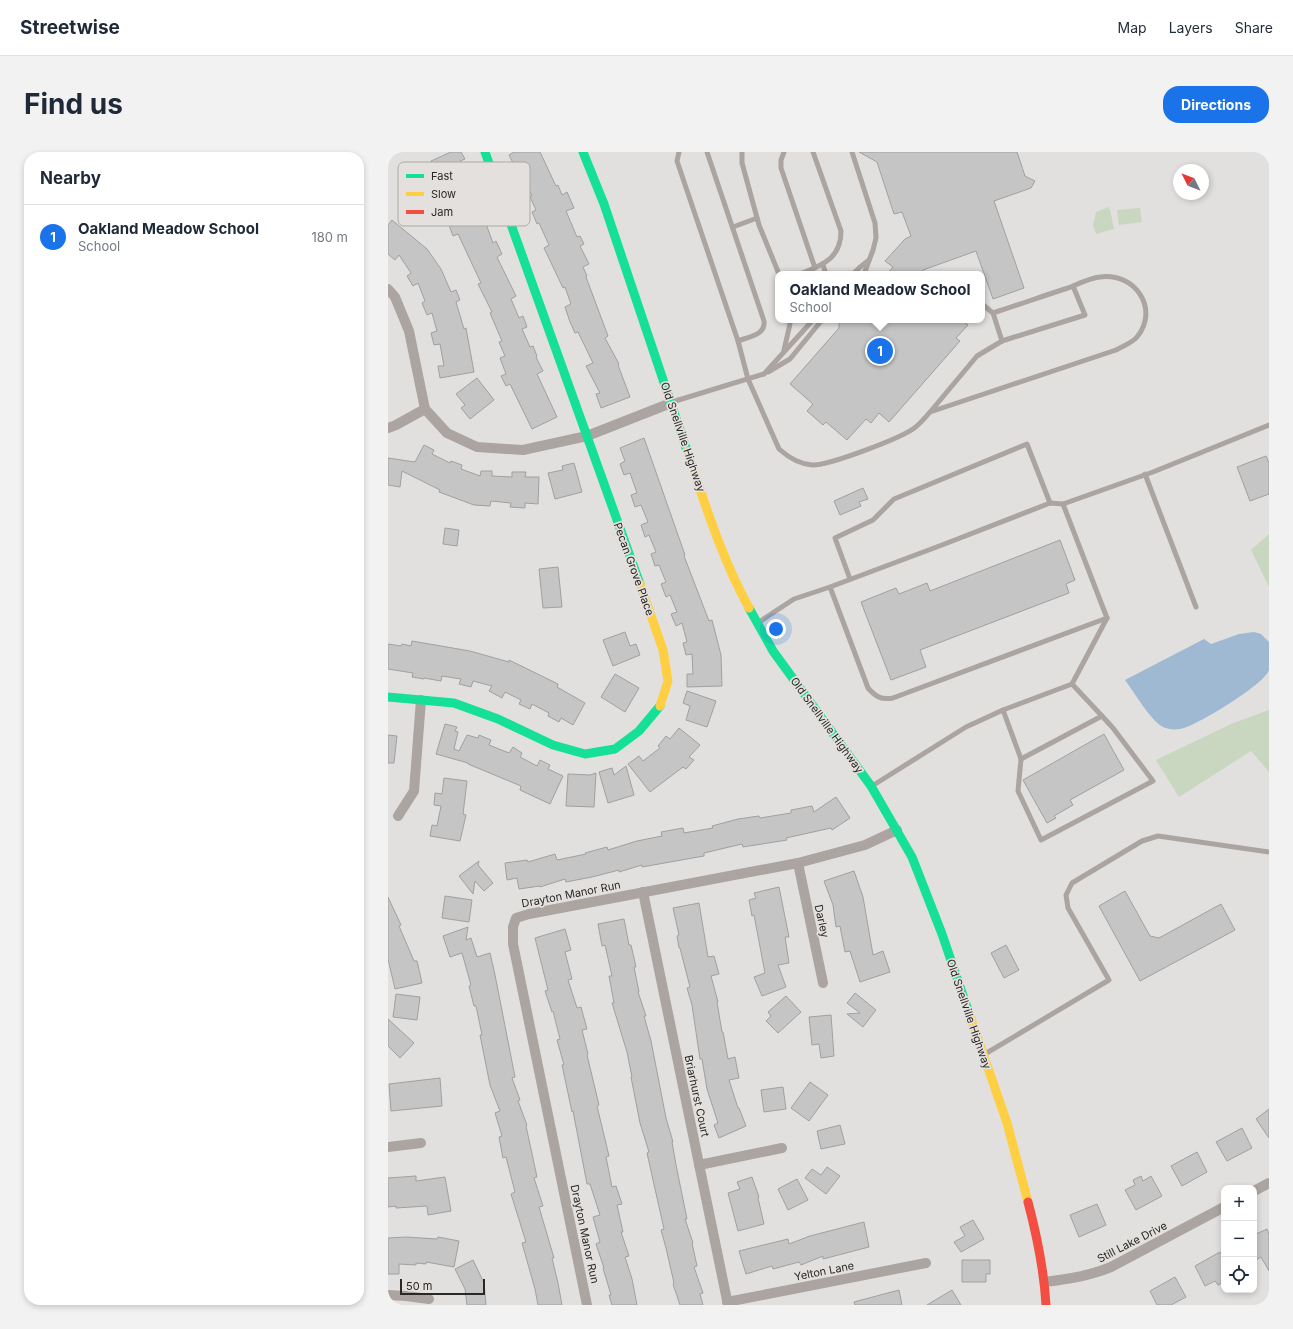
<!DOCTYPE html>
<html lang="en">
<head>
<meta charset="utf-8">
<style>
	body { margin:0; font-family:Inter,sans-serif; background:#f2f2f3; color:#1f2937 }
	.controls { position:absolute; right:12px; bottom:12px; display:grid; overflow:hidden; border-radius:8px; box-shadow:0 2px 6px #0003 }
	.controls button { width:36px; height:36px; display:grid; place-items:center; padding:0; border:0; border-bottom:1px solid #e0e1e3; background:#fff; color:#1f2937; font:20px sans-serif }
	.compass { position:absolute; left:785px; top:12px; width:36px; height:36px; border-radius:50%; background:#fff; box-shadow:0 2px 6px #0003; rotate:312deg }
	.scale { position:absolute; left:12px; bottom:10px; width:85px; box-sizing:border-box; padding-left:4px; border:2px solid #2a2827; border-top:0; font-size:11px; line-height:14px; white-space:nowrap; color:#2a2827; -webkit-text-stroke:3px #e3e0dd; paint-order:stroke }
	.you { position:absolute; left:388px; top:477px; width:14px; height:14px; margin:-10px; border:3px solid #fff; border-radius:50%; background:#1a73e8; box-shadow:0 0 0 6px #1a73e833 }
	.badge { display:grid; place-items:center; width:26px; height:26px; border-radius:50%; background:#1a73e8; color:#fff; font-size:13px; font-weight:700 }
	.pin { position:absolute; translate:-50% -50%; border:2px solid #fff; box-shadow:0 1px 4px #0006 }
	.popup { position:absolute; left:387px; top:119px; width:210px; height:52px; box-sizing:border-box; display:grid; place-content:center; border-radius:8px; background:#fff; filter:drop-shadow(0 1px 3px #0005); font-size:13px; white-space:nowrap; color:#747a83 }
	.popup b { font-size:15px; color:#1f2937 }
	.popup::after { content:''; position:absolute; left:50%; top:100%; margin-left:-8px; border:8px solid transparent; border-top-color:#fff }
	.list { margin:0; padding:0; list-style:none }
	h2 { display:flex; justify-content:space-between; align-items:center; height:52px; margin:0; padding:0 16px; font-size:17px }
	h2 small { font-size:13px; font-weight:400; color:#747a83 }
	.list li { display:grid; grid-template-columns:26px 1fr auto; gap:12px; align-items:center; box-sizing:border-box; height:64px; padding:0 16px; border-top:1px solid #e0e1e3 }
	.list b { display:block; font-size:15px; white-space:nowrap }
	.list p { margin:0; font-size:13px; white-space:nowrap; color:#747a83 }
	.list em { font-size:13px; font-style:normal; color:#747a83 }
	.icon { flex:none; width:22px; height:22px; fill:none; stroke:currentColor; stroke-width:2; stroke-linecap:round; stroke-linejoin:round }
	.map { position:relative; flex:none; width:881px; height:1153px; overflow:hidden; border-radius:16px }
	header { display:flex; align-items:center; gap:24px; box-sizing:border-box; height:56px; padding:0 20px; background:#fff; border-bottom:1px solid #e0e1e3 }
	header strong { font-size:19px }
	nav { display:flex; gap:22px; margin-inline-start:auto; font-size:14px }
	.intro { display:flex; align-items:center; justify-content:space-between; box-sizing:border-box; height:96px; padding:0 24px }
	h1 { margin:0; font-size:28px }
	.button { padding:10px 18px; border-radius:16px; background:#1a73e8; color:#fff; font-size:14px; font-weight:700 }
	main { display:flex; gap:24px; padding:0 24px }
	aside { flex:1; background:#fff; border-radius:16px; box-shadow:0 2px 6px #0003 }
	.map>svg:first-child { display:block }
	.green { fill:#c9d7c0 }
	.water { fill:#9eb9d1 }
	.building { fill:#c6c5c5; stroke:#a1a0a0 }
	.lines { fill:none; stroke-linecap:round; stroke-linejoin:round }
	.lane { stroke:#aba4a1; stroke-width:5 }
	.street { stroke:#aba4a1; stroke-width:10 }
	.fast { stroke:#16e098; stroke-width:9 }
	.slow { stroke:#ffcf43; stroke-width:9 }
	.jam { stroke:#f24e42; stroke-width:9 }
	.labels { text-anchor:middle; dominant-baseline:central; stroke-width:3.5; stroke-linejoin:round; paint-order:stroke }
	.street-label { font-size:11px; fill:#2a2827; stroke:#e3e0dd }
	.key { fill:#e3e0dd; stroke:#aca9a6; stroke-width:1 }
	.key-label { font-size:11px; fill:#2a2827 }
</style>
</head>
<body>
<header>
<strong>Streetwise</strong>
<nav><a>Map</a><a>Layers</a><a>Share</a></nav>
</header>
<div class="intro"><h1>Find us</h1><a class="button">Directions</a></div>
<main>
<aside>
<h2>Nearby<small></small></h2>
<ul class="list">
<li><span class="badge">1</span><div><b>Oakland Meadow School</b><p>School</p></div><em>180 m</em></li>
</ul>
</aside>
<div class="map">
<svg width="881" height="1153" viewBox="0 0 881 1153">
	<rect width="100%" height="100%" fill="#e2e0de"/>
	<g class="green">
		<path d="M721 55C724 63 724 69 726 77L708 82 705 73 708 60Z"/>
		<path d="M752 56 754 70 731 73 729 58Z"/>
		<path d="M881 382V435L863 398Z"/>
		<path d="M881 558V620L863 599 791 645 768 608 843 572Z"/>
	</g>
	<path class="water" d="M866 480 873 482 881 490C881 498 881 511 881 518 877 532 811 572 796 576 790 578 781 578 775 575 763 569 746 540 737 528L816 487 823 492 851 482Z"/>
	<g class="building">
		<path d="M63 0H73L77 7 72 9 80 27 84 25 90 36 84 40 95 60 97 59 102 70 98 72 105 91 108 89 114 102 109 105 128 144 123 147 131 166 135 164 139 175 134 177 142 195 145 194 149 204 148 205 155 219 149 222 169 265 144 277 122 232 118 234 113 224 118 222 112 206 117 204 111 190 114 189 102 161 104 160 90 132 93 131 70 82 65 84 61 73 73 68 57 39 43 9Z"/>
		<path d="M126 0H152L168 34 170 33 174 43 179 40 186 56 178 59 189 85 192 84 196 92 192 94 201 112 195 115 199 124 198 125 220 184 217 186 231 212 230 213 242 245 213 256 208 242 212 241 198 214 205 211 190 180 187 181 182 170 177 155 183 152 177 135 175 136 156 96 161 93 151 71 149 72 144 60 148 58 142 45 144 44 136 28 133 30 127 18 128 17 121 3Z"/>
		<path d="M471 0H629L637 24 647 29 643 36 606 49 636 136 605 147 588 99 535 118 536 122H499L505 115 497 109 517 87 523 84 514 60 506 62 489 10Z"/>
		<path d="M4 68 39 97 53 117 63 140 68 138 72 148 68 150 76 177 78 176 86 220 52 226 50 214H56L52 192 46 193 43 181 49 179 44 161 39 163 34 151 37 149 30 131 25 134 19 124 23 121 11 103 7 108 0 102V73Z"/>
		<path d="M451 168H573L580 173 568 186 572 189 501 270 491 261 483 271 478 267 459 288 438 270 435 273 419 259 425 252 402 232 451 176Z"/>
		<path d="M89 226 106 248 82 267 73 256 77 253 68 242Z"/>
		<path d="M256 286 297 403 296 404 321 469 324 468 333 503 334 534 299 535V522H305L304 502 298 503 295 491 299 490 294 471 288 474 283 462 289 460 282 443 278 445 273 432 278 430 271 413 267 414 263 402 268 400 261 383 257 385 253 373 260 370 253 353 247 355 243 343 249 341 242 321 236 323 232 312 237 309 232 296Z"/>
		<path d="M36 293 46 298 44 302 62 311 63 309 74 313 73 317 92 324 93 319H104V324L124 325V320H138L137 325H151L150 352 137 351V356L122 355 123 351 103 349 102 354 86 353 51 340 52 338 14 319 12 335 0 333V306L27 310Z"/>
		<path d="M878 304 881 311V342L862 349 849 315Z"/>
		<path d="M186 311 194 340 167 347 160 321 175 318 174 314Z"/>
		<path d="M475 336 480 347 471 350 473 354 452 363 446 349Z"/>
		<path d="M57 376 71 378 69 394 55 392Z"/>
		<path d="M672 388 687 428 678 432 681 441 532 498 538 515 503 528 473 450 508 436 511 442 539 431 542 439Z"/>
		<path d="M170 415 174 455 155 456 151 417Z"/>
		<path d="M237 480 242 494 248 492 252 503 225 514 215 488Z"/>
		<path d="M24 489 82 499 121 510V508L170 532 169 535 197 551 185 573 173 566 171 570 160 564 161 561 144 552 142 557 131 552 133 548 117 540 114 546 101 539 104 534 85 529 83 535 71 532 73 527 54 524 53 529 36 526V527L24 525 25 521 0 517V492L13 494 14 492 23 494Z"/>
		<path d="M227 522 251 536 237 560 213 545Z"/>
		<path d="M299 539 328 549 319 575 298 568 302 554 295 551Z"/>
		<path d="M57 572 69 575 67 579 70 580 66 597 71 599 79 583 90 586 91 583 103 588 101 593 121 601 125 595 134 601 132 605 149 614 152 608 162 613 160 617 175 624 162 652 132 638 133 634 80 612V611L48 602Z"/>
		<path d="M291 576 312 593 301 605 306 608 298 617 295 615 262 640 240 612 251 604 255 609 272 596 270 594 278 584 282 587Z"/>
		<path d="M716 582 736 618 682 648 685 653 666 664 668 666 659 671 635 628Z"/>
		<path d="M0 583 9 584 6 611H0Z"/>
		<path d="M238 614 246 643 220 651 211 620 224 616 226 623Z"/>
		<path d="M208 621 206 655 178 654 180 622 202 623Z"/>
		<path d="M56 626 79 629 75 662 78 663 72 689 42 684 44 673 49 674 53 654 46 653 47 641 54 642Z"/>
		<path d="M448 645 462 666 444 678 443 676 398 686 399 688 355 695 354 692 316 701V704L254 715V713L231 720V718L204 725 178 730 177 727 152 735V734L131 737 129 726 119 728 117 711 139 708 140 710 167 702 169 708 198 702 197 701 219 695 220 698 249 689 274 684 273 680 295 676 296 681 325 676 324 674 350 667 371 664 372 666 403 661V658L424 654 426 660Z"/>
		<path d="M91 709 90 713 105 731 96 739 87 729 85 742 71 724Z"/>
		<path d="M466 719 475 745 485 803 495 799 502 820 472 830 462 799 457 800 452 774 448 775 445 753 436 729Z"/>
		<path d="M391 735 401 785H397L401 811 390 813 398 835 374 844 366 825 377 821 366 763 364 764 361 748 368 746 366 741Z"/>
		<path d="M737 739 762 784 771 786 833 752 847 778 752 829 711 754Z"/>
		<path d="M57 744 84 748 81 770 54 766Z"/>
		<path d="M0 745 13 773 11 774 26 809H29L34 831 7 837 0 807Z"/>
		<path d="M311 751 320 805 326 804 331 822 323 824 330 850H329L334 880H335L340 907 347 905 351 926 341 928 350 956H351L358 974 331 986 326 973 330 971 319 937 314 907H312L304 853 299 836 302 835 292 796H291L289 784 291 783 285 756Z"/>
		<path d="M236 767 241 793H243L248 815H246L251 840H250L258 864H256L263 889 278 966 285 990H284L288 1013 299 1067H297L305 1091H304L309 1114 306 1115 315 1141 312 1142 315 1153H292L285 1132 286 1131 278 1096 273 1078 276 1077 259 1001 261 1000 252 971 243 925H244L239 900 224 851H226L221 824H224L217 793 214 794 210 772Z"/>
		<path d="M80 775 78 788 83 786 89 805 102 801 107 823 127 925 124 926 132 948 130 949 139 973 138 974 149 1025 146 1026 155 1054 151 1055 166 1106H164L170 1131 174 1153H150L147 1137 134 1091 138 1090 123 1042 127 1040 118 1005 115 1006 111 985 114 984 107 961 112 959 102 933 92 883H94L88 854H86L81 834 83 833 74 801 62 805 55 784Z"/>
		<path d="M177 777 183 798 177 800 184 827 180 828 189 856 193 855 199 877 194 878 200 902 199 903 211 953 209 954 221 1004 218 1005 224 1035 228 1034 234 1052 229 1053 235 1080H233L241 1104 237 1105 244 1127 249 1153H224L221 1143H223L215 1116H216L208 1092 212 1090 205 1065 212 1063 202 1032H199L185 959 184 960 174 913H176L169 888 172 887 165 859 164 860 157 839 160 838 147 786Z"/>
		<path d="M618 793 631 818 616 826 603 801Z"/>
		<path d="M467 841 488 858 475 875 459 862 472 861 459 851Z"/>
		<path d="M8 842 32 845 29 868 5 865Z"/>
		<path d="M398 844 413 860 390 881 378 869 383 864 380 860Z"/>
		<path d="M443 863 446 904 433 906 431 892 424 893 421 865Z"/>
		<path d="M0 867 26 891 12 906 0 894Z"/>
		<path d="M52 926 54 954 3 959 1 932Z"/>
		<path d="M422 930 440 943 421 969 403 956Z"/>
		<path d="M395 935 398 957 376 960 373 938Z"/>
		<path d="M881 957V986L868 967Z"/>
		<path d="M452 973 457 992 433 997 429 979Z"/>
		<path d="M854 976 864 996 839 1009 828 990Z"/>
		<path d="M809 1000 819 1020 794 1034 783 1014Z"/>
		<path d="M439 1015 452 1024 438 1042 417 1026 424 1017 433 1023Z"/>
		<path d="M28 1024V1029L57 1025 63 1059 40 1063 39 1054 8 1056V1054L0 1055V1026Z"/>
		<path d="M753 1024 755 1029 763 1024 774 1044 748 1058 737 1038 747 1033 745 1028Z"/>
		<path d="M364 1025 371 1045 370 1046 376 1072 350 1079 340 1041 352 1037 349 1030Z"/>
		<path d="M409 1027 420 1048 400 1058 390 1037Z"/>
		<path d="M709 1052 718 1073 691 1085 682 1063Z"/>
		<path d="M585 1068 596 1087 573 1100 566 1090 577 1084 572 1075Z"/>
		<path d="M476 1070 481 1095 435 1107V1104L413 1113 411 1110 385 1117 384 1114 358 1122 351 1099 400 1087 401 1092 422 1084Z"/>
		<path d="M879 1077 881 1082V1119L873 1105 866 1109V1083Z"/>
		<path d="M18 1085 49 1087 50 1085 71 1089 66 1115 38 1110V1112L28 1111V1113L11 1112V1122H0V1086Z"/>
		<path d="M832 1100 836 1107V1130L830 1133 827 1129 817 1134 807 1114Z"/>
		<path d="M85 1108 96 1131 98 1153H79L77 1137 67 1117Z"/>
		<path d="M574 1108H602V1122H598V1130H574Z"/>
		<path d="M787 1125 798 1145 783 1153H769L762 1139Z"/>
		<path d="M511 1138 514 1153H467L466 1150Z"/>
		<path d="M564 1138 573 1153H539Z"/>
	</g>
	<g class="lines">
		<g class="lane">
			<path d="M291 0 289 9 350 189 360 227 391 297C400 305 411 312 424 313 440 314 510 287 525 277 531 273 537 266 542 260L728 198C735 194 744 191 749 185 772 157 747 120 712 125 702 126 690 132 680 136 655 144 630 153 605 161L614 189"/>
			<path d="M319 0 376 169C378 183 360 185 350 189"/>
			<path d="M354 0V11L371 73 391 122"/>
			<path d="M396 0 393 8V16L427 116"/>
			<path d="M464 0 487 71 488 86 485 98 476 122"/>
			<path d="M345 75 369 66"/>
			<path d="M435 113 438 122"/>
			<path d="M412 122C434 113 453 107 453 79L425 0"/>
			<path d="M465 122 471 116 481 108"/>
			<path d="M594 152 605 161"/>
			<path d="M396 198 402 172V168"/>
			<path d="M380 220 402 207 434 168"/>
			<path d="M284 250 376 222 425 168"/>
			<path d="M543 259 589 204 614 189 697 163 685 134"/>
			<path d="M757 322 808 455"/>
			<path d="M462 427 447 386 485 368 506 347 639 292 662 351"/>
			<path d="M442 435 480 536C488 545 493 548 505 546L719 466 675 352"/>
			<path d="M371 470 406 447 442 435 554 393 662 351 675 352 765 320 881 273"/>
			<path d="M615 558 633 607 714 564 684 532"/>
			<path d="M633 607 630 639 653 688 765 629 725 576 714 564"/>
			<path d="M484 634 578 575 615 558 684 532 719 466"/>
			<path d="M597 902 721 828 680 756 678 743 684 731 754 689 770 684 881 700"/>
		</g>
		<g class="street">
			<path d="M0 137 7 145 21 179 37 257 59 281 89 295 135 298 199 284 283 251"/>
			<path d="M0 276 8 273 37 257"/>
			<path d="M10 664 26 639 33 548"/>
			<path d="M410 711 435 831"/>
			<path d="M255 740 340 1153"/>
			<path d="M0 995 33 991"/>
			<path d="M311 1013 394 996"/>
			<path d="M866 1039 881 1031"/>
			<path d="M657 1130C680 1127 701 1124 723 1115L836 1055"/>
			<path d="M0 1143 18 1144 41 1147"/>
			<path d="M339 1150 538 1111"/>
			<path d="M199 1153 125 792V775L128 766 141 762 410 711 477 693 509 678"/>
		</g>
		<g class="fast">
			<path d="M97 0 252 432"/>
			<path d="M195 0 216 52 299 299"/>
			<path d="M361 456 385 499 483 634 524 705 554 782 581 861"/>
			<path d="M0 545 66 551 110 567 165 593 197 602 227 597 251 579 272 554"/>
		</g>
		<g class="slow">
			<path d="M299 299C317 352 334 407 361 456"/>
			<path d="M252 432 275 498 280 529 272 554"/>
			<path d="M581 861 619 971 640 1050"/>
		</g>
		<path class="jam" d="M640 1050C649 1084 656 1118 658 1153"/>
	</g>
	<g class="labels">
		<g class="street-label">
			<text transform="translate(295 285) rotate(71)">Old Snellville Highway</text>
			<text transform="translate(246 417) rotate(70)">Pecan Grove Place</text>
			<text transform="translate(439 573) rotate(54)">Old Snellville Highway</text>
			<text transform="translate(183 742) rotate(-11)">Drayton Manor Run</text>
			<text transform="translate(434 769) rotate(78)">Darley</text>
			<text transform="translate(581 862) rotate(71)">Old Snellville Highway</text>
			<text transform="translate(309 944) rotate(78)">Briarhurst Court</text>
			<text transform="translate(197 1082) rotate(78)">Drayton Manor Run</text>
			<text transform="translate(744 1090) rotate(-27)">Still Lake Drive</text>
			<text transform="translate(436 1119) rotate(-11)">Yelton Lane</text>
		</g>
	</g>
	<rect x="10" y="10" width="132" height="64" rx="6" class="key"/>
	<rect x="18" y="22" width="18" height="4" fill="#16e098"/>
	<rect x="18" y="40" width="18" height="4" fill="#ffcf43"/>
	<rect x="18" y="58" width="18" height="4" fill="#f24e42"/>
	<g class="key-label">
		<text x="43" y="28">Fast</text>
		<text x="43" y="46">Slow</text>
		<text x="43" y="64">Jam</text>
	</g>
</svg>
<div class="controls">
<button>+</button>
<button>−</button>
<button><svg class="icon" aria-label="locate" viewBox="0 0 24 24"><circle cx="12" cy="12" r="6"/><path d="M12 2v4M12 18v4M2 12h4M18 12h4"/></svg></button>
</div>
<svg class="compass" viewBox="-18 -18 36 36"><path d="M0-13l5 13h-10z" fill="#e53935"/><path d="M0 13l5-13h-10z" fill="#747a83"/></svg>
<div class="scale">50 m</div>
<div class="you"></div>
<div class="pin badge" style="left:492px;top:199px">1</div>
<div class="popup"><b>Oakland Meadow School</b>School</div>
</div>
</main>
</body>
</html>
